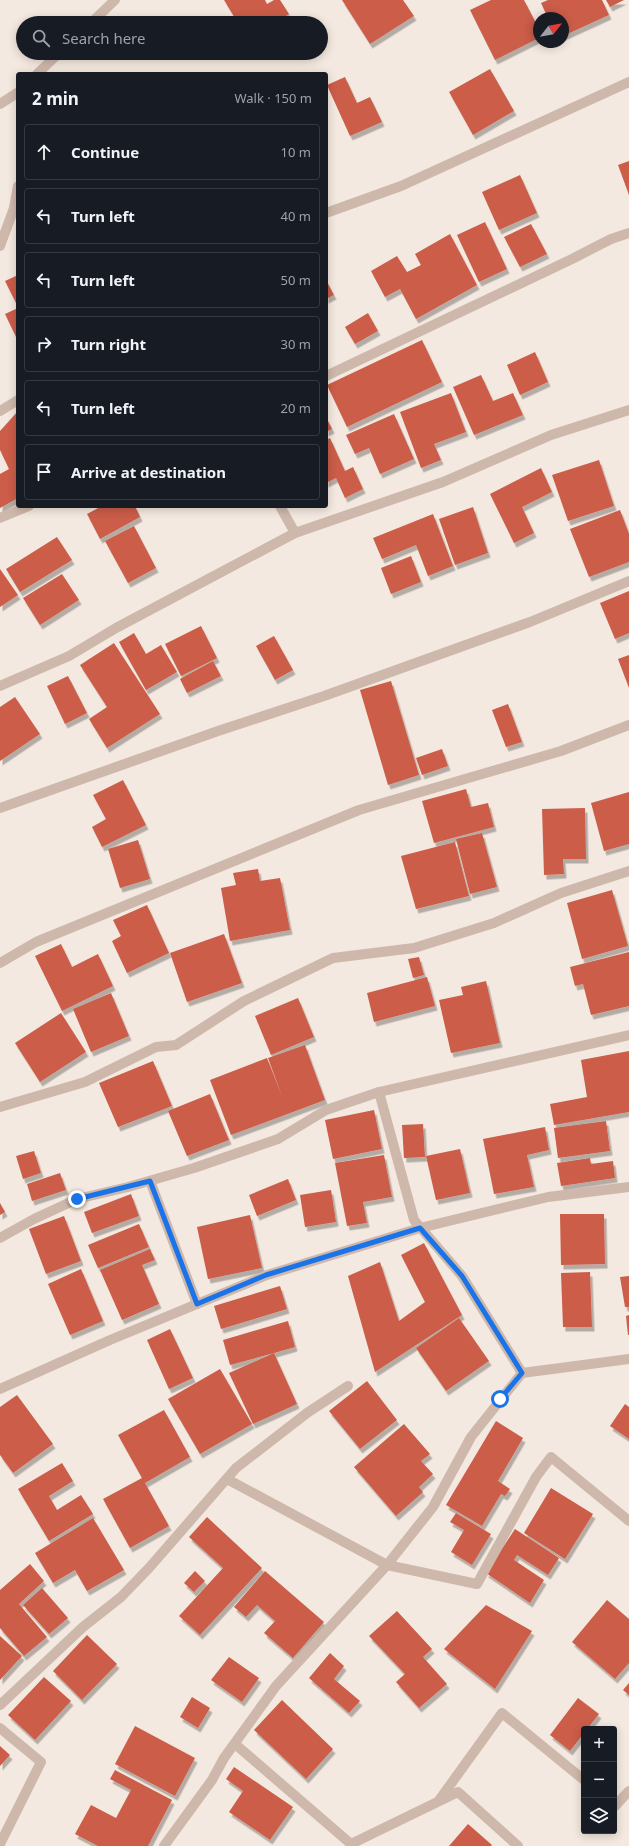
<!DOCTYPE html>
<html lang="en">
<head>
<meta charset="utf-8">
<style>
	body { margin:0; font-family:"Noto Sans",sans-serif; background:#20242c; color:#f1f3f6 }
	.controls { position:absolute; right:12px; bottom:12px; display:grid; overflow:hidden; border-radius:4px; box-shadow:0 2px 10px #0003 }
	.controls button { width:36px; height:36px; display:grid; place-items:center; padding:0; border:0; border-bottom:1px solid #363941; background:#171b24; color:#f1f3f6; font:20px sans-serif }
	.compass { position:absolute; left:533px; top:12px; width:36px; height:36px; border-radius:50%; background:#171b24; box-shadow:0 2px 10px #0003; rotate:59deg }
	.stop { position:absolute; width:12px; height:12px; margin:-9px; border:3px solid #1a73e8; border-radius:50%; background:#fff }
	.stop.end { background:#1a73e8; border-color:#fff; box-shadow:0 1px 4px #0008 }
	.list { margin:0; padding:0; list-style:none }
	h2 { display:flex; justify-content:space-between; align-items:center; height:52px; margin:0; padding:0 16px; font-size:17px }
	h2 small { font-size:13px; font-weight:400; color:#9ea1a6 }
	.list li { display:grid; grid-template-columns:26px 1fr auto; gap:12px; align-items:center; box-sizing:border-box; height:56px; margin:0 8px 8px; padding:0 8px; border:1px solid #363941; border-radius:4px }
	.list b { display:block; font-size:15px; white-space:nowrap }
	.list em { font-size:13px; font-style:normal; color:#9ea1a6 }
	.icon { flex:none; width:22px; height:22px; fill:none; stroke:currentColor; stroke-width:2; stroke-linecap:round; stroke-linejoin:round }
	.map { position:relative; flex:none; width:629px; height:1846px; overflow:hidden }
	.search { position:absolute; background:#171b24; box-shadow:0 2px 10px #0003; left:16px; top:16px; width:312px; height:44px; display:flex; align-items:center; gap:10px; box-sizing:border-box; padding:0 14px; border-radius:22px; color:#9ea1a6; font-size:15px }
	.panel { position:absolute; background:#171b24; box-shadow:0 2px 10px #0003; left:16px; top:72px; width:312px; height:436px; border-radius:4px }
	.map>svg:first-child { display:block }
	.building { fill:#cb5d48; filter:url(#shadow) }
	.lines { fill:none; stroke-linecap:round; stroke-linejoin:round }
	.minor { stroke:#ceb8ab; stroke-width:10 }
	.route { stroke:#1a73e8; stroke-width:5 }
</style>
</head>
<body>
<div class="map">
<svg width="629" height="1846" viewBox="0 0 629 1846">
	<defs>
		<filter id="shadow"><feDropShadow dx="2.5" dy="4.5" stdDeviation="0" flood-color="#0004"/></filter>
	</defs>
	<rect width="100%" height="100%" fill="#f4e9e0"/>
	<g class="building">
		<path d="M224 0H265L267 4 274 0H280L289 14 274 23H238Z"/>
		<path d="M342 0H403L414 16 370 44Z"/>
		<path d="M491 0H524L539 29V38L495 60 470 10Z"/>
		<path d="M548 0H602L609 15 563 36V18H548L541 3Z"/>
		<path d="M606 0H624L610 7Z"/>
		<path d="M490 69 514 111 473 135 449 92Z"/>
		<path d="M345 77 357 103 370 97 382 122 350 136 327 85Z"/>
		<path d="M629 161V195L618 165Z"/>
		<path d="M520 175 537 213 499 230 482 192Z"/>
		<path d="M485 222 507 269 479 282 457 235Z"/>
		<path d="M531 224 547 254 520 267 504 237Z"/>
		<path d="M450 234 477 285 416 319 400 289 385 297 371 271 397 256 407 272 421 265 415 254Z"/>
		<path d="M18 275V302L16 303 5 281Z"/>
		<path d="M326 280 334 295 326 299Z"/>
		<path d="M18 308V341L5 314Z"/>
		<path d="M368 313 378 331 355 344 345 327Z"/>
		<path d="M422 340 442 382 347 427 327 385Z"/>
		<path d="M535 352 548 382 520 395 507 365Z"/>
		<path d="M481 375 493 401 513 393 523 415 474 435 453 387Z"/>
		<path d="M451 393 466 432 434 444 441 460 421 468 400 412Z"/>
		<path d="M18 411V498L0 508V474L9 469 0 450V431Z"/>
		<path d="M394 414 414 459 380 474 369 448 355 454 346 435Z"/>
		<path d="M326 417 332 429 326 432Z"/>
		<path d="M330 438 345 471 353 467 363 489 345 498 336 478 326 483V440Z"/>
		<path d="M599 460 614 506 568 521 552 475Z"/>
		<path d="M541 468 552 492 522 507 534 533 514 543 490 494Z"/>
		<path d="M102 506H135L140 517 100 539 87 514Z"/>
		<path d="M473 507 488 553 455 565 439 519Z"/>
		<path d="M620 510 629 534V562L589 577 570 529Z"/>
		<path d="M433 514 453 566 428 576 416 545 382 559 373 538Z"/>
		<path d="M134 526 156 568 128 583 105 541Z"/>
		<path d="M57 537 72 560 20 592 6 569Z"/>
		<path d="M411 556 421 582 391 594 381 568Z"/>
		<path d="M0 569 18 595 0 607Z"/>
		<path d="M62 574 79 600 40 625 23 598Z"/>
		<path d="M629 591V633L615 639 600 603Z"/>
		<path d="M201 626 217 658 181 676 165 644Z"/>
		<path d="M134 633 146 654 161 645 177 672 146 690 119 642Z"/>
		<path d="M274 636 293 670 275 680 256 646Z"/>
		<path d="M114 643 160 714 107 748 89 719 107 707 80 665Z"/>
		<path d="M629 655V688L618 659Z"/>
		<path d="M213 661 221 676 187 693 180 679Z"/>
		<path d="M68 676 87 713 65 724 47 686Z"/>
		<path d="M391 681 419 775 388 785 360 690Z"/>
		<path d="M15 697 40 734 0 761V707Z"/>
		<path d="M508 704 522 742 506 747 492 710Z"/>
		<path d="M442 749 448 766 422 775 416 758Z"/>
		<path d="M123 780 146 825 102 847 92 827 106 819 93 795Z"/>
		<path d="M466 789 471 807 488 803 494 827 434 843 422 801Z"/>
		<path d="M629 792V844L604 851 591 803Z"/>
		<path d="M585 808 586 859H563L564 874 544 875 542 809Z"/>
		<path d="M482 833 497 887 470 894 456 839Z"/>
		<path d="M138 840 150 879 120 888 108 849Z"/>
		<path d="M455 842 469 896 416 909 401 856Z"/>
		<path d="M258 869 260 881 280 878 290 930 230 941 221 888 236 885 233 873Z"/>
		<path d="M612 890 628 946 582 959 567 903Z"/>
		<path d="M147 905 169 953 127 973 112 941 121 936 113 920Z"/>
		<path d="M224 934 242 983 187 1002 170 953Z"/>
		<path d="M61 944 72 967 98 954 113 986 62 1011 35 956Z"/>
		<path d="M629 952V1006L591 1015 583 984 575 986 570 967Z"/>
		<path d="M419 957 424 975 413 978 408 959Z"/>
		<path d="M427 977 435 1006 374 1022 367 993Z"/>
		<path d="M486 981 500 1043 451 1053 439 1000 463 995 461 987Z"/>
		<path d="M111 993 129 1036 91 1052 73 1009Z"/>
		<path d="M298 998 314 1037 271 1055 255 1016Z"/>
		<path d="M61 1013 86 1052 40 1082 15 1043Z"/>
		<path d="M305 1045 325 1100 231 1135 210 1080 267 1058 283 1099 268 1058Z"/>
		<path d="M629 1051V1112L554 1125 550 1104 587 1097 581 1060Z"/>
		<path d="M153 1061 172 1106 118 1127 99 1083Z"/>
		<path d="M210 1094 229 1140 187 1156 168 1111Z"/>
		<path d="M374 1110 382 1149 333 1159 325 1120Z"/>
		<path d="M606 1121 610 1151 558 1158 554 1128Z"/>
		<path d="M423 1124 425 1157 404 1158 402 1125Z"/>
		<path d="M545 1127 549 1150 527 1155 534 1187 494 1194 483 1139Z"/>
		<path d="M460 1149 470 1193 436 1200 426 1156Z"/>
		<path d="M34 1151 41 1173 23 1179 16 1156Z"/>
		<path d="M384 1155 392 1197 363 1202 367 1223 347 1226 335 1163Z"/>
		<path d="M590 1158 591 1164 613 1161 615 1178 561 1186 557 1163Z"/>
		<path d="M60 1173 66 1190 32 1201 27 1184Z"/>
		<path d="M288 1179 296 1200 257 1216 249 1195Z"/>
		<path d="M331 1190 336 1222 305 1227 300 1195Z"/>
		<path d="M131 1194 139 1216 92 1233 84 1212Z"/>
		<path d="M0 1203 5 1212 0 1215Z"/>
		<path d="M560 1214H604L605 1264 561 1265Z"/>
		<path d="M250 1215 262 1268 208 1279 197 1227Z"/>
		<path d="M64 1216 81 1261 46 1274 29 1229Z"/>
		<path d="M139 1224 149 1247 98 1268 88 1245Z"/>
		<path d="M424 1243 462 1315 375 1372 348 1276 380 1262 399 1321 425 1302 401 1255Z"/>
		<path d="M150 1249 155 1260 142 1265 159 1304 122 1320 100 1270Z"/>
		<path d="M81 1269 103 1321 70 1335 48 1284Z"/>
		<path d="M590 1272 592 1327H563L561 1273Z"/>
		<path d="M629 1276V1307H625L620 1277Z"/>
		<path d="M280 1286 287 1309 221 1329 214 1306Z"/>
		<path d="M629 1315V1335H628L626 1316Z"/>
		<path d="M459 1318 489 1361 446 1391 416 1348Z"/>
		<path d="M288 1321 295 1347 274 1353 297 1404 253 1424 229 1373 274 1353 230 1365 223 1340Z"/>
		<path d="M170 1329 193 1378 169 1389 147 1340Z"/>
		<path d="M220 1369 252 1424 200 1454 168 1399Z"/>
		<path d="M367 1381 397 1420 360 1449 329 1411Z"/>
		<path d="M17 1395 53 1444 13 1473 0 1455V1407Z"/>
		<path d="M625 1404 629 1407V1439L610 1426Z"/>
		<path d="M164 1410 190 1457 145 1483 169 1526 130 1548 103 1499 142 1478 118 1435Z"/>
		<path d="M496 1421 523 1438 498 1481 510 1489 505 1496 501 1494 482 1526 446 1505Z"/>
		<path d="M404 1424 430 1454 421 1461 433 1474 419 1487 423 1492 396 1516 354 1467Z"/>
		<path d="M62 1463 73 1481 49 1496 57 1510 81 1495 93 1514 49 1541 18 1489Z"/>
		<path d="M551 1488 593 1514 565 1559 524 1533Z"/>
		<path d="M456 1513 491 1534 472 1565 451 1552 464 1530 450 1522Z"/>
		<path d="M207 1517 262 1568 200 1635 179 1616 223 1568 189 1537Z"/>
		<path d="M93 1518 124 1570 87 1591 75 1570 53 1583 35 1553Z"/>
		<path d="M515 1529 559 1558 548 1575 517 1555 514 1560 544 1580 530 1603 486 1573Z"/>
		<path d="M30 1564 44 1581 19 1604 47 1637 24 1656 0 1628V1590Z"/>
		<path d="M195 1571 205 1581 194 1592 184 1583Z"/>
		<path d="M265 1571 324 1622 293 1658 264 1633 275 1621 257 1605 246 1617 234 1607Z"/>
		<path d="M42 1588 68 1618 49 1634 23 1605Z"/>
		<path d="M607 1600 629 1619V1663L615 1679 572 1642Z"/>
		<path d="M486 1605 532 1631 495 1689 444 1649Z"/>
		<path d="M397 1611 432 1649 423 1657 447 1684 419 1708 396 1682 405 1674 369 1636Z"/>
		<path d="M87 1635 117 1664 82 1700 53 1671Z"/>
		<path d="M0 1636 22 1656 0 1680Z"/>
		<path d="M330 1653 344 1666 334 1679 360 1701 349 1713 309 1678Z"/>
		<path d="M229 1657 259 1678 242 1702 211 1680Z"/>
		<path d="M44 1677 71 1701 35 1740 8 1715Z"/>
		<path d="M629 1683V1695L623 1690Z"/>
		<path d="M192 1697 210 1708 198 1728 180 1717Z"/>
		<path d="M578 1698 599 1714 587 1729H584V1733L570 1751 550 1735Z"/>
		<path d="M282 1700 333 1749 306 1779 254 1730Z"/>
		<path d="M135 1726 195 1758 175 1796 115 1764Z"/>
		<path d="M0 1746 10 1755 0 1766Z"/>
		<path d="M234 1767 293 1807 270 1840 229 1812 243 1791 226 1779Z"/>
		<path d="M115 1770 172 1800 148 1846H98L75 1834 91 1805 116 1818 131 1790 110 1779Z"/>
		<path d="M468 1824 492 1845 491 1846H449Z"/>
	</g>
	<g class="lines">
		<g class="minor">
			<path d="M91 23 115 0"/>
			<path d="M37 74 59 53"/>
			<path d="M0 104 17 93"/>
			<path d="M326 213 401 186 629 82"/>
			<path d="M0 246 14 208 18 186"/>
			<path d="M326 376 572 259 611 239 629 233"/>
			<path d="M0 411 18 400"/>
			<path d="M280 506 295 533"/>
			<path d="M0 518 29 506"/>
			<path d="M0 686 69 656 116 628 295 533 443 482 551 435 629 410"/>
			<path d="M0 808 218 731 324 696 530 622 629 581"/>
			<path d="M0 963 36 942 359 810 561 751 629 725"/>
			<path d="M379 1092 414 1220 462 1276 522 1373"/>
			<path d="M0 1107 85 1082 156 1047 176 1045 244 1001 333 958 414 948 494 923 561 893 629 871"/>
			<path d="M150 1181 197 1304"/>
			<path d="M0 1238 34 1219 77 1199 128 1187 194 1168 278 1139 326 1110 379 1092 629 1035"/>
			<path d="M0 1389 110 1340 267 1275 420 1228 548 1197 629 1187"/>
			<path d="M227 1479 387 1565 477 1584 536 1477 551 1457 629 1521"/>
			<path d="M0 1705 83 1627 121 1597 149 1568 236 1468 307 1413 348 1386"/>
			<path d="M0 1728 41 1762 0 1844"/>
			<path d="M235 1744 351 1844 458 1792 518 1846"/>
			<path d="M440 1799 502 1713 584 1780"/>
			<path d="M614 1804 615 1806 629 1791"/>
			<path d="M164 1846 212 1780 224 1758 276 1686 387 1565 433 1507 471 1437 522 1373 629 1359"/>
		</g>
	</g>
	<g class="lines">
		<path class="route" d="M77 1199 150 1181 197 1304 266 1275 420 1228 462 1276 522 1373 500 1399"/>
	</g>
</svg>
<div class="controls">
<button>+</button>
<button>−</button>
<button><svg class="icon" aria-label="layers" viewBox="0 0 24 24"><path d="M12 4l9 5-9 5-9-5zM3 14l9 5 9-5"/></svg></button>
</div>
<svg class="compass" viewBox="-18 -18 36 36"><path d="M0-13l5 13h-10z" fill="#e53935"/><path d="M0 13l5-13h-10z" fill="#9ea1a6"/></svg>
<div class="stop" style="left:500px;top:1399px"></div>
<div class="stop end" style="left:77px;top:1199px"></div>
<div class="search"><svg class="icon" aria-label="search" viewBox="0 0 24 24"><circle cx="10" cy="10" r="6"/><path d="M15 15l6 6"/></svg>Search here</div>
<section class="panel">
<h2>2 min<small>Walk · 150 m</small></h2>
<ul class="list">
<li><svg class="icon" aria-label="ahead" viewBox="0 0 24 24"><path d="M12 20V5M6 11l6-6 6 6"/></svg><div><b>Continue</b></div><em>10 m</em></li>
<li><svg class="icon" aria-label="left" viewBox="0 0 24 24"><path d="M17 20v-9H6M10 6l-5 5 5 5"/></svg><div><b>Turn left</b></div><em>40 m</em></li>
<li><svg class="icon" aria-label="left" viewBox="0 0 24 24"><path d="M17 20v-9H6M10 6l-5 5 5 5"/></svg><div><b>Turn left</b></div><em>50 m</em></li>
<li><svg class="icon" aria-label="right" viewBox="0 0 24 24"><path d="M7 20v-9h11M14 6l5 5-5 5"/></svg><div><b>Turn right</b></div><em>30 m</em></li>
<li><svg class="icon" aria-label="left" viewBox="0 0 24 24"><path d="M17 20v-9H6M10 6l-5 5 5 5"/></svg><div><b>Turn left</b></div><em>20 m</em></li>
<li><svg class="icon" aria-label="arrive" viewBox="0 0 24 24"><path d="M6 21V4h12l-3 4 3 4H6"/></svg><div><b>Arrive at destination</b></div></li>
</ul>
</section>
</div>
</body>
</html>
